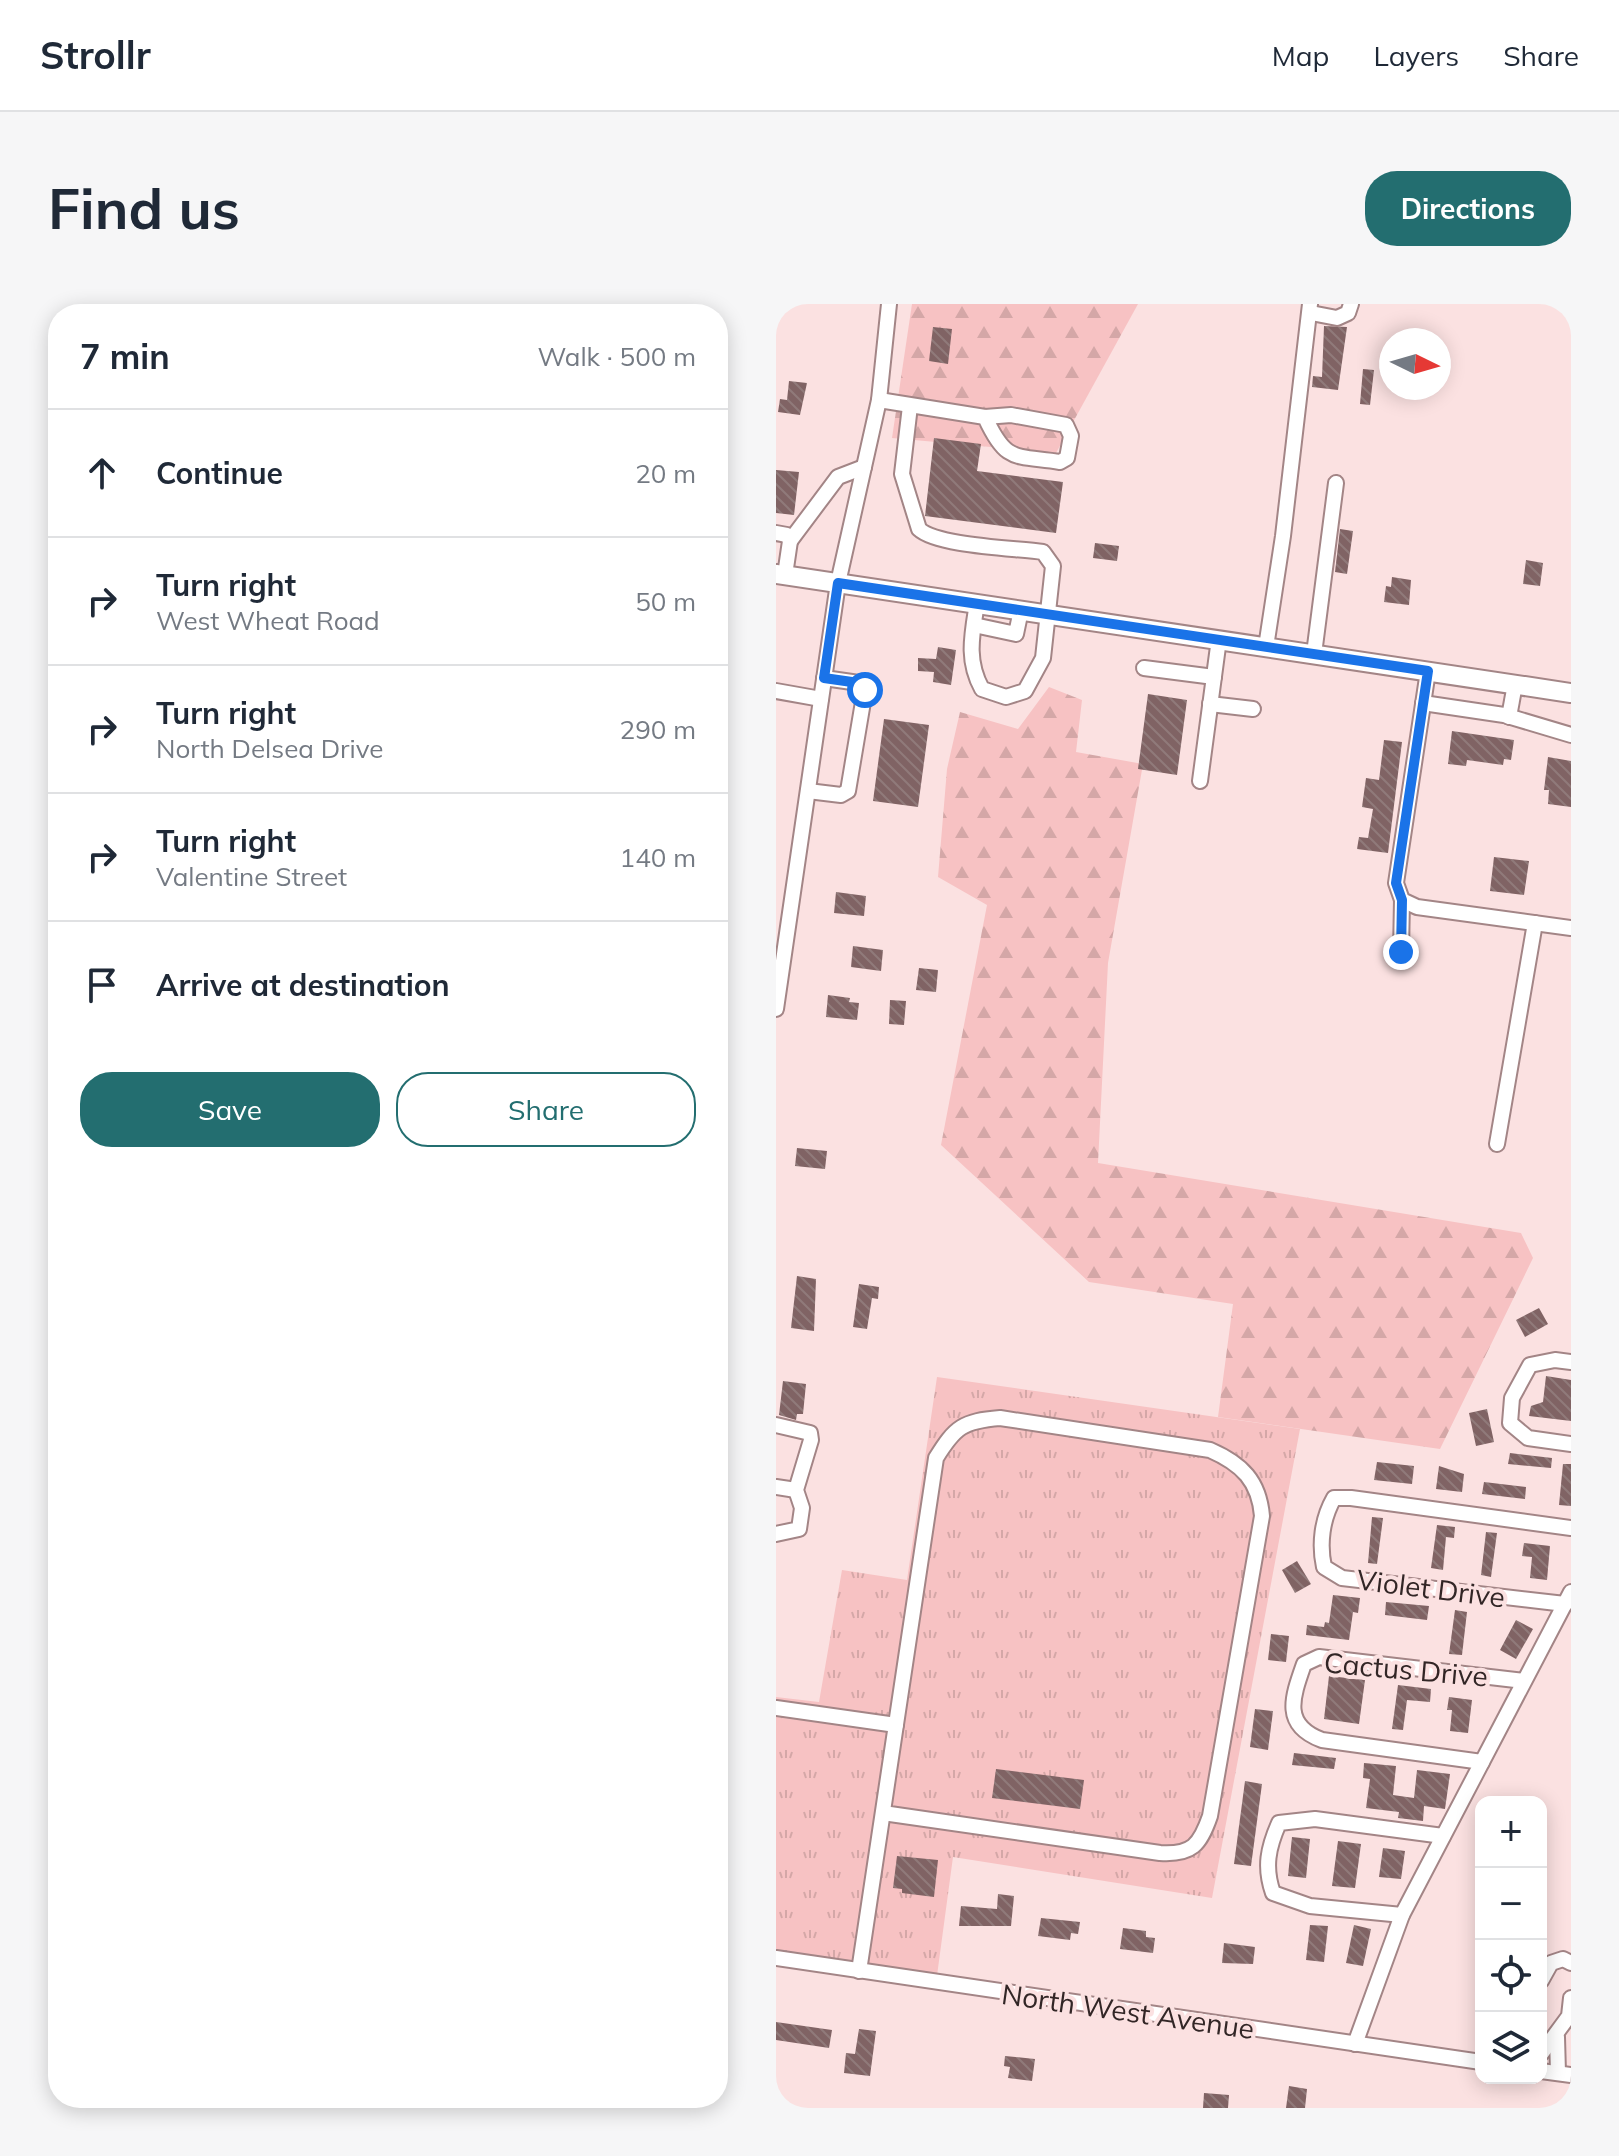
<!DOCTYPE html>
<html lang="en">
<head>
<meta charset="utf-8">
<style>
	body { margin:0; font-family:Mulish,sans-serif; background:#f6f6f7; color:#1f2937 }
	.controls { position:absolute; right:24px; bottom:24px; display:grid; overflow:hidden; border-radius:16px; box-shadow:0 4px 20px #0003 }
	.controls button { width:72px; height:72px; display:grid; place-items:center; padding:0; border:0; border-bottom:2px solid #e0e1e3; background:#fff; color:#1f2937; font:40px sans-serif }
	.compass { position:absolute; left:603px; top:24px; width:72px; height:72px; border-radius:50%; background:#fff; box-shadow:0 4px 20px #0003; rotate:95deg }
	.stop { position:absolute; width:24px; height:24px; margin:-18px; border:6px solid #1a73e8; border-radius:50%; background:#fff }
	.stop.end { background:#1a73e8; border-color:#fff; box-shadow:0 2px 8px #0008 }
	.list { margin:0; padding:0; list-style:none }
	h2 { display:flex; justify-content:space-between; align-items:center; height:104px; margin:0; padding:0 32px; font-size:34px }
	h2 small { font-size:26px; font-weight:400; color:#747a83 }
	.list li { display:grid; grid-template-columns:52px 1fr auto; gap:24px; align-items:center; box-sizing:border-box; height:128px; padding:0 32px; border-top:2px solid #e0e1e3 }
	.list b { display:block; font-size:30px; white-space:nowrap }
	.list p { margin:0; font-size:26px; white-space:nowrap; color:#747a83 }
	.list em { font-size:26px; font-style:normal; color:#747a83 }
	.actions { display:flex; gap:16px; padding:24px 32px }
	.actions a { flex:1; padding:18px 0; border:2px solid #236e70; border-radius:32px; text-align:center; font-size:28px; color:#236e70 }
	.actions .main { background:#236e70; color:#fff }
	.icon { flex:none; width:44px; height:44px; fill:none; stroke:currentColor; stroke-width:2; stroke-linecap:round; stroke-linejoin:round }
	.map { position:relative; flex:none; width:795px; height:1804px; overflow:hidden; border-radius:32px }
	header { display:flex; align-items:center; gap:48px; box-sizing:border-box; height:112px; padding:0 40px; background:#fff; border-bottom:2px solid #e0e1e3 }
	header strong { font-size:38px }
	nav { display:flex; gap:44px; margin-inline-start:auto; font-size:28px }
	.intro { display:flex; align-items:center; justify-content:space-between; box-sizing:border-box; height:192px; padding:0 48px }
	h1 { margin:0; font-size:56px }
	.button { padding:20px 36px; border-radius:32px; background:#236e70; color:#fff; font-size:28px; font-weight:700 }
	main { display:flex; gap:48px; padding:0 48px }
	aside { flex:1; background:#fff; border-radius:32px; box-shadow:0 4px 20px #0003 }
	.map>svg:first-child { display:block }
	.forest { fill:url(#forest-firs) }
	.park { fill:url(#park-tufts) }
	.building { fill:url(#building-back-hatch) }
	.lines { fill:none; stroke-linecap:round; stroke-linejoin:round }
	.minor-casing { stroke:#a38586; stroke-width:18 }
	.major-casing { stroke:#a38586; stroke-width:22 }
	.minor { stroke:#fff; stroke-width:14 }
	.major { stroke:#fff; stroke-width:18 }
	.route { stroke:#1a73e8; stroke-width:10 }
	.labels { text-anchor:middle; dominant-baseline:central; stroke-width:8; stroke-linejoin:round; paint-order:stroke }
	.street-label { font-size:28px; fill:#322626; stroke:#fbe1e1 }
</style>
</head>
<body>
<header>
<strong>Strollr</strong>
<nav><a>Map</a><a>Layers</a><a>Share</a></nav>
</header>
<div class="intro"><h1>Find us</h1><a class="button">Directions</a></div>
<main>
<aside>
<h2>7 min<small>Walk · 500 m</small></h2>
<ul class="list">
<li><svg class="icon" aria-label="ahead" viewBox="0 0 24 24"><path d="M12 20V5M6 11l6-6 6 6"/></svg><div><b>Continue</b></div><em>20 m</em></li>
<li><svg class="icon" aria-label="right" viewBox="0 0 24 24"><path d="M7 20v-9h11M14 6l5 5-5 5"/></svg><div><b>Turn right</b><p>West Wheat Road</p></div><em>50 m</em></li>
<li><svg class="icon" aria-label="right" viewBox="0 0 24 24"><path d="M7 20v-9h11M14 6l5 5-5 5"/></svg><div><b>Turn right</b><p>North Delsea Drive</p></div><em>290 m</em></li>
<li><svg class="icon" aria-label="right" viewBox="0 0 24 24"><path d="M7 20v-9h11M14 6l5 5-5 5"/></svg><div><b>Turn right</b><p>Valentine Street</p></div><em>140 m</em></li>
<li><svg class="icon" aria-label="arrive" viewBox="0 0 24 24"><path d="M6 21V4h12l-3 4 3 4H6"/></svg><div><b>Arrive at destination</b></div></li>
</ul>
<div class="actions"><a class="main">Save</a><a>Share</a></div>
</aside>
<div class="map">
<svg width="795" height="1804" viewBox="0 0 795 1804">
	<defs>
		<pattern id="forest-firs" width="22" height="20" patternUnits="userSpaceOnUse" patternTransform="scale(2)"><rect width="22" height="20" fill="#f7c2c3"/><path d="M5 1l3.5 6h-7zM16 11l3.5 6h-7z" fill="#d4a7a7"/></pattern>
		<pattern id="park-tufts" width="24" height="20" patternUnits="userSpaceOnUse" patternTransform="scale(2)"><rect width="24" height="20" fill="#f7c2c3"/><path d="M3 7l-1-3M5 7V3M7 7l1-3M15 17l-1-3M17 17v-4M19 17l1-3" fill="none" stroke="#d4a7a7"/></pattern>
		<pattern id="building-back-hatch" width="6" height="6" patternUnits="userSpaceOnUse" patternTransform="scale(2)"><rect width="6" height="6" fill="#806364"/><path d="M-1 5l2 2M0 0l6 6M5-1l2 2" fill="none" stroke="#907a7a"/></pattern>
	</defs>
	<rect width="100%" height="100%" fill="#fbe1e1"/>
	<g class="forest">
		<path d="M136 0H362L280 149 116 134Z"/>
		<path d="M273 383 306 396 300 448 367 460 332 659 322 859 745 929 757 954 664 1145 442 1113 457 1000 313 978 165 841 211 601 162 573 171 465 184 408 242 425Z"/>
	</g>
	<path class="park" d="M161 1073 524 1125 436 1594 177 1553 160 1679 0 1655V1393L43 1398 66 1266 131 1276Z"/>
	<g class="building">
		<path d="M548 22 571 23 562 86 536 83 537 72 546 73Z"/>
		<path d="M157 23 176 25 172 60 153 57Z"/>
		<path d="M587 65 598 66 594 101 584 100Z"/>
		<path d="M13 77 31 79 24 111 2 108 4 95 11 96Z"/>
		<path d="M158 134 205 140 201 167 287 178 280 229 149 212Z"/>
		<path d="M0 166 23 168 18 211 0 209Z"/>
		<path d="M564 225 577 227 571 270 559 268Z"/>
		<path d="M319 239 343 242 341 257 317 254Z"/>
		<path d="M750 256 767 259 764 282 747 280Z"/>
		<path d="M616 273 635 276 633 301 608 298 610 282 615 283Z"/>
		<path d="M162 343 180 346 175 381 157 378 158 368 142 367V354L160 355Z"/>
		<path d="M372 390 411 396 401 471 362 465Z"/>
		<path d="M108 415 153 421 142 503 97 497Z"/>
		<path d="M676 427 738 436 735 456 728 455 727 461 691 456 690 462 672 460Z"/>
		<path d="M608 436 626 438 612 549 581 545 583 533 592 534 597 505 586 503 590 474 603 476Z"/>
		<path d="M772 453 795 457V503L772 500 773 486H768Z"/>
		<path d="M718 553 753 557 748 591 714 587Z"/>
		<path d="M60 588 90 592 88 612 58 609Z"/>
		<path d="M77 642 107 646 105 667 75 663Z"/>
		<path d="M143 664 162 666 160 688 140 686Z"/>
		<path d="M52 691 74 694 73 698 83 699 81 716 50 713Z"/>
		<path d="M114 696 130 697 128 721 113 720Z"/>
		<path d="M21 844 51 847 49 865 19 862Z"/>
		<path d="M21 972 40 975 38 1027 15 1024Z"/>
		<path d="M83 980 103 983 102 995 96 994 91 1025 77 1023Z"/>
		<path d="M763 1004 772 1020 749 1033 740 1016Z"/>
		<path d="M770 1072 795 1076V1117L753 1112 755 1102 767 1098Z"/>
		<path d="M7 1077 30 1080 27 1110H21L20 1116 3 1111Z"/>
		<path d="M711 1105 718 1138 700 1142 693 1109Z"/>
		<path d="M734 1149 776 1154 775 1164 732 1160Z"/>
		<path d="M601 1158 638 1162 636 1180 598 1176Z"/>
		<path d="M787 1160H795V1202L783 1201Z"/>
		<path d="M663 1162 688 1170 686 1188 660 1185Z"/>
		<path d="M708 1178 750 1183 749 1195 706 1190Z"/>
		<path d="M596 1213 607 1214 601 1260 592 1259Z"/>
		<path d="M661 1221 679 1223 678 1234 670 1233 667 1266 655 1264Z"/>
		<path d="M710 1228 721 1229 715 1273 705 1271Z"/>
		<path d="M748 1239 774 1242 771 1276 754 1274 756 1253 746 1252Z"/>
		<path d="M521 1257 535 1280 519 1289 506 1266Z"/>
		<path d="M557 1291 584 1294 582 1309 577 1308 573 1336 530 1331 531 1321 548 1323 549 1318 553 1319Z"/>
		<path d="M610 1298 653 1302 651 1316 609 1311Z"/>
		<path d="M679 1306 691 1308 686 1351 673 1350Z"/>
		<path d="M740 1316 757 1325 740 1355 724 1346Z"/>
		<path d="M495 1330 513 1332 510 1358 492 1356Z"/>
		<path d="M553 1372 589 1376 583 1420 548 1415Z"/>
		<path d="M622 1381 655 1385 654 1398 631 1396 627 1426 616 1425Z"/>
		<path d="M673 1393 696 1396 692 1429 674 1427 676 1406H671Z"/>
		<path d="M479 1405 497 1407 492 1446 474 1443Z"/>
		<path d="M518 1449 560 1454 558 1465 516 1461Z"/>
		<path d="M588 1459 620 1462 617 1491 638 1494 641 1466 674 1470 669 1505 648 1502 647 1517 622 1514 623 1508 590 1504 594 1475 587 1474Z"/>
		<path d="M220 1465 308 1476 304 1505 216 1494Z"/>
		<path d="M469 1477 486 1480 475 1562 458 1560Z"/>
		<path d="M516 1533 534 1535 530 1574 512 1572Z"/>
		<path d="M562 1537 585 1540 579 1584 556 1582Z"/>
		<path d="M607 1544 629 1547 625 1575 603 1573Z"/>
		<path d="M121 1552 162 1556 158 1593 126 1589V1585L117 1584Z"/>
		<path d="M222 1590 238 1592 235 1622H183L185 1602 221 1605Z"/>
		<path d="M265 1614 304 1618 302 1630 295 1629 294 1636 262 1632Z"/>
		<path d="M534 1621 552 1622 548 1658 530 1656Z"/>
		<path d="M578 1621 595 1625 587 1662 570 1659Z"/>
		<path d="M347 1624 370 1627V1633L379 1634 377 1649 344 1645Z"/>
		<path d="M448 1639 479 1643 477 1660 446 1659Z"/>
		<path d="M0 1718 56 1726 53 1744 0 1736Z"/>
		<path d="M83 1725 100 1727 94 1772 68 1769 70 1749 79 1750Z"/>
		<path d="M229 1752 259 1755 256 1777 232 1774 234 1763 228 1762Z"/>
		<path d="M513 1782 531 1785 529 1804H510Z"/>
		<path d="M428 1789 453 1791 452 1804H427Z"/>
	</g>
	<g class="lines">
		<g class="minor-casing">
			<g id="minor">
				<path d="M535 9 561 14 572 9 575 0"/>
				<path d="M103 96 209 113 235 111 290 121 295 132 291 154 284 158C238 151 230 159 209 113"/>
				<path d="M134 102 126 170 143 225C161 242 239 244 267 248L277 262 267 354 249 387 230 393 206 385C190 356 196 331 201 299"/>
				<path d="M0 229 11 231 14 237 9 271"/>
				<path d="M14 237 62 173 88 163"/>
				<path d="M198 321 240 330 245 306"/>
				<path d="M490 343 507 232 534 0"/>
				<path d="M538 350 560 179"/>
				<path d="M368 364 438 373"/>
				<path d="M652 367 620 579 626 596 641 603 795 624"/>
				<path d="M0 387 45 395"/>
				<path d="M647 399 728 411 795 431"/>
				<path d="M434 400 477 405"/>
				<path d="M733 413 739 380"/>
				<path d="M424 477 443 335"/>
				<path d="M32 487 65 491 72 487 89 386 83 379 48 374"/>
				<path d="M625 648 626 596"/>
				<path d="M0 705 62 279 103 96 113 0"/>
				<path d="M721 840 759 619"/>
				<path d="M795 1058 779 1056 754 1061 736 1094 734 1119 752 1134 795 1140"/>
				<path d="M0 1121 34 1129 35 1136 20 1186 26 1204 23 1225 0 1230"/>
				<path d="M0 1183 20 1186"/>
				<path d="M789 1300 566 1274 548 1263C543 1240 546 1215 558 1194H575L795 1224"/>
				<path d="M0 1404 120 1421"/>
				<path d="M706 1458 546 1436C506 1421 516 1394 528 1360L543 1353 748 1377"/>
				<path d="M626 1611 534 1602 497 1589C488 1563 492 1544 503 1519L539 1515 667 1532"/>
				<path d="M0 1654 705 1758"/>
				<path d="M83 1667 160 1154C179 1123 187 1117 224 1114L434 1146C466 1160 483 1177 486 1212L434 1512C424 1541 416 1551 384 1549L107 1509"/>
				<path d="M765 1677 775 1659 787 1655 795 1659"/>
				<path d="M781 1733 782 1769"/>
				<path d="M579 1740 626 1611 795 1288"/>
				<path d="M765 1750 793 1712 795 1694"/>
				<path d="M765 1767 795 1771"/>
			</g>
		</g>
		<g class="major-casing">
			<path id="major" d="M0 270 795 389"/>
		</g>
		<use href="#minor" class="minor"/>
		<use href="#major" class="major"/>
	</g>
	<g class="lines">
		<path class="route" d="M89 386 83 379 48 374 62 279 652 367 620 579 626 596 625 648"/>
	</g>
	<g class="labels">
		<g class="street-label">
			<text transform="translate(655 1284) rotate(7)">Violet Drive</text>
			<text transform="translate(630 1365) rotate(5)">Cactus Drive</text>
			<text transform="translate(352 1707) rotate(8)">North West Avenue</text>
		</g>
	</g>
</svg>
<div class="controls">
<button>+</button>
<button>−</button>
<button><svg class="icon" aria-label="locate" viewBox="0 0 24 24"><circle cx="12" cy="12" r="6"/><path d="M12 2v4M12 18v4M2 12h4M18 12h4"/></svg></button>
<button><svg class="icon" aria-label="layers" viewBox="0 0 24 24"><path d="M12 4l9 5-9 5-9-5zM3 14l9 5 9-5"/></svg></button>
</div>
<svg class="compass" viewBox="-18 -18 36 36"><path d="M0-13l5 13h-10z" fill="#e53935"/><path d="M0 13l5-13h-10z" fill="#747a83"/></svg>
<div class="stop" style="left:89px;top:386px"></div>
<div class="stop end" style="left:625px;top:648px"></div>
</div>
</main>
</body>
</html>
